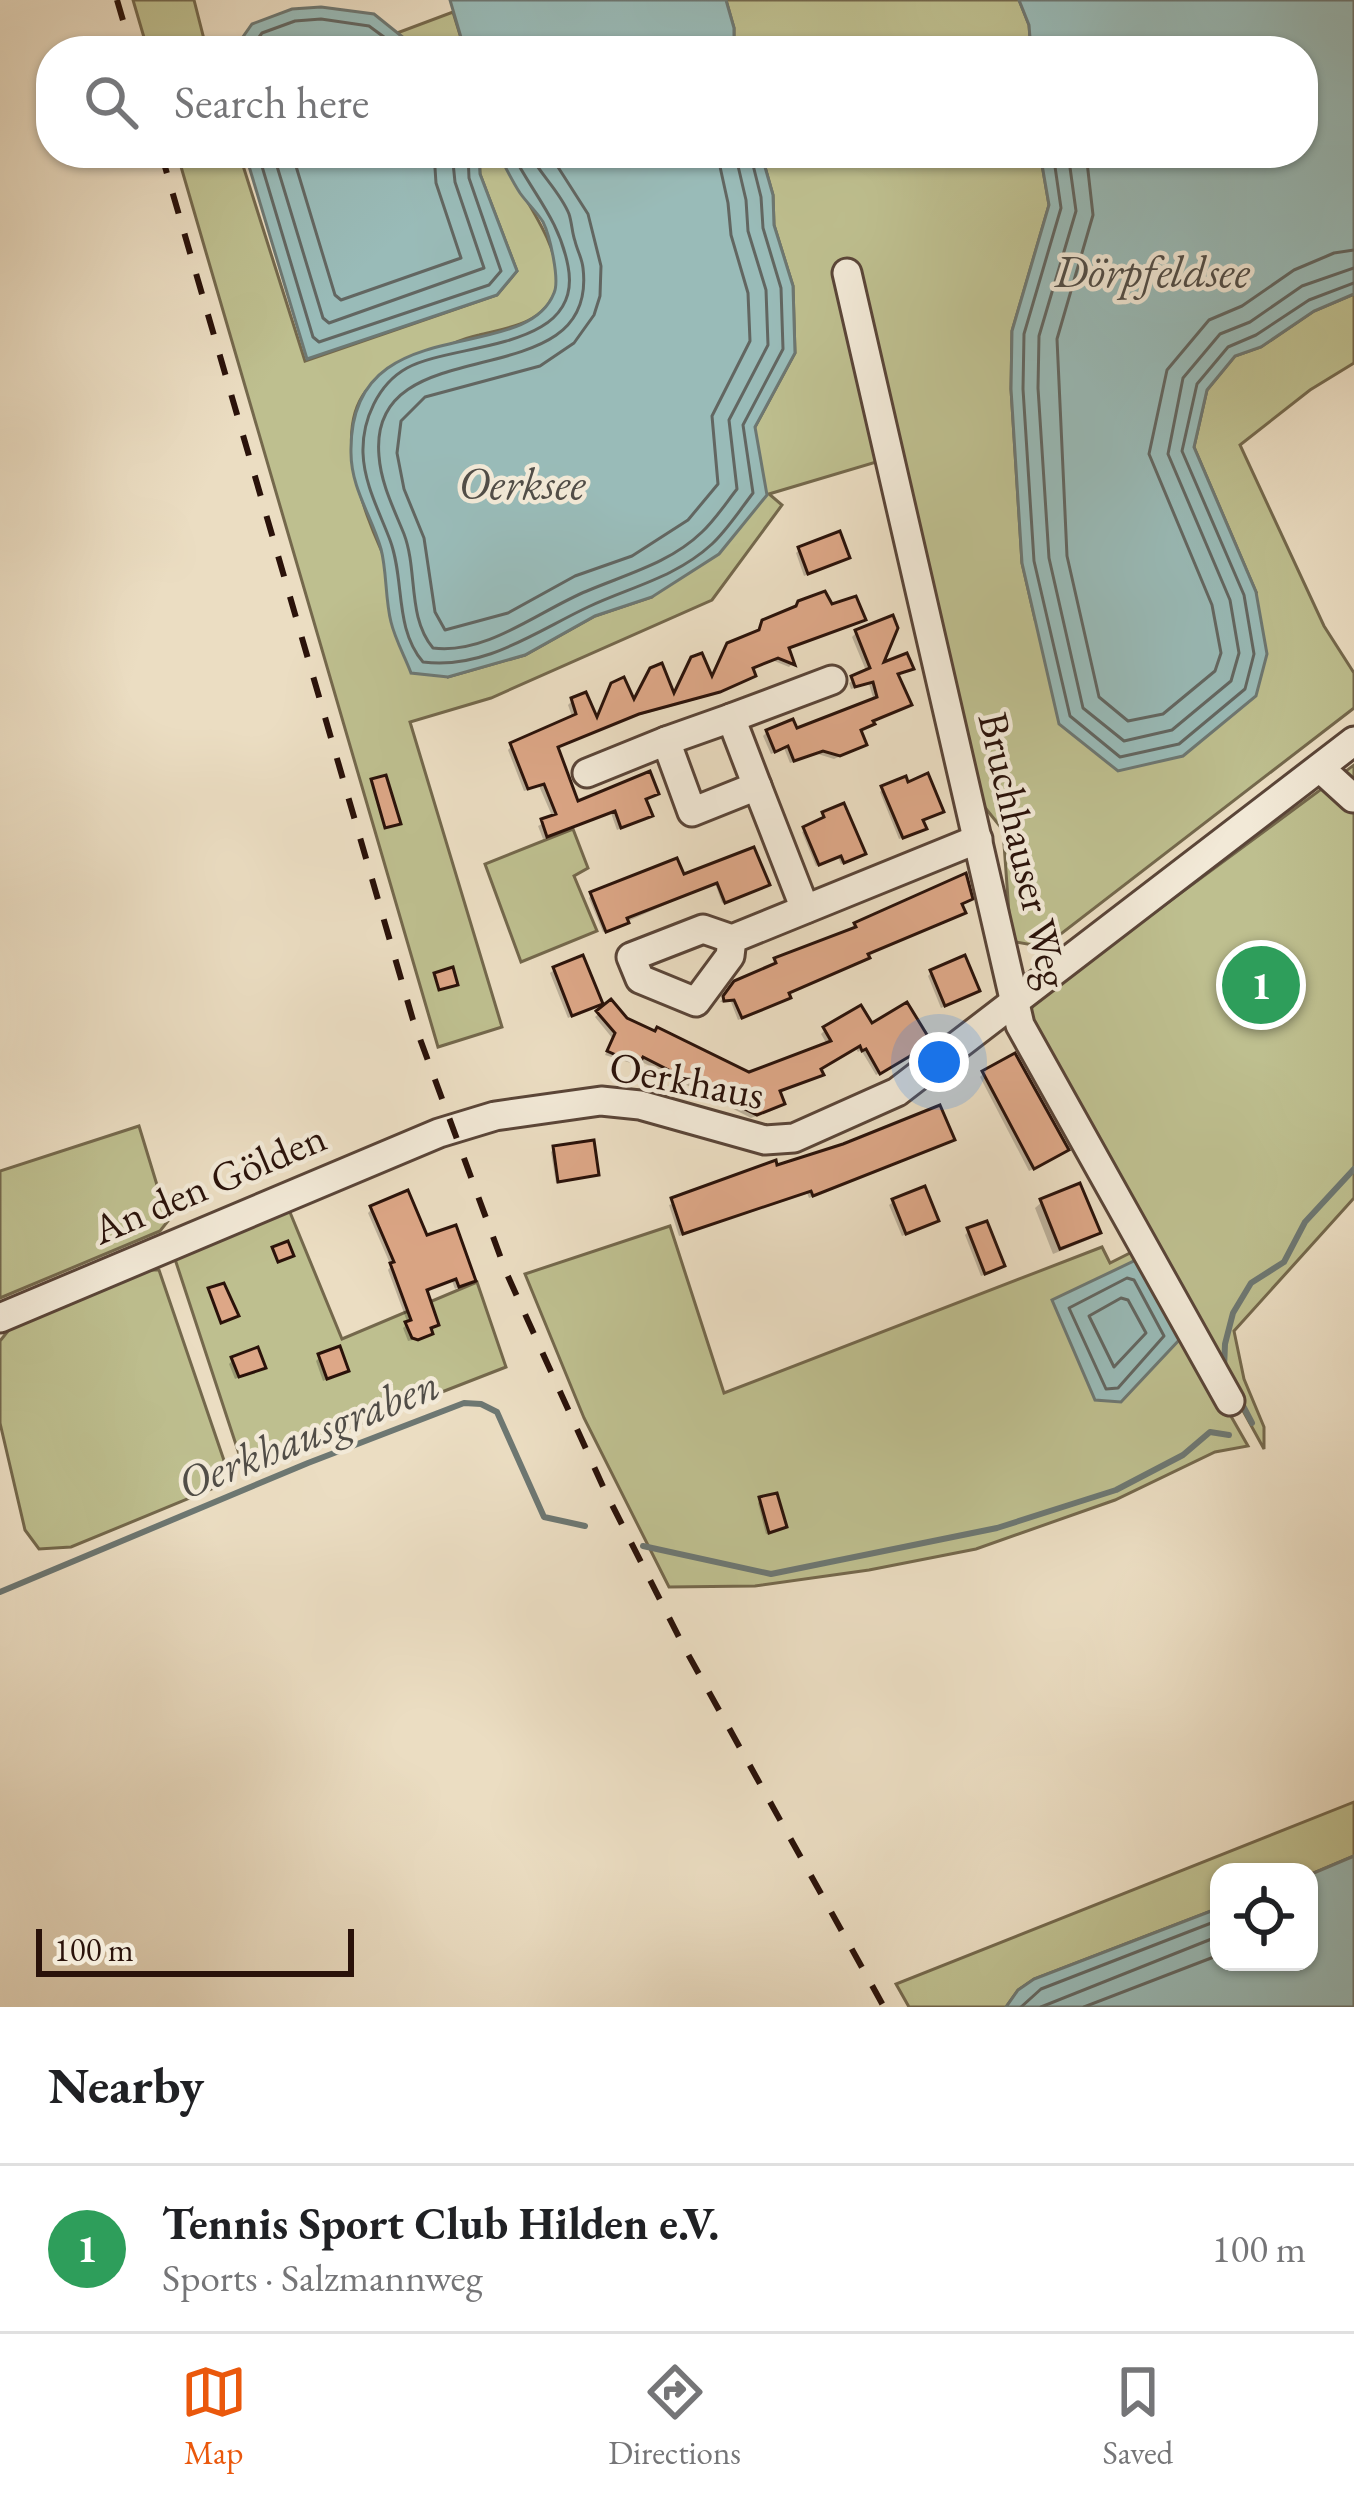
<!DOCTYPE html>
<html lang="en">
<head>
<meta charset="utf-8">
<style>
	body { margin:0; font-family:"EB Garamond",serif; background:#f6f6f6; color:#202124 }
	.controls { position:absolute; right:36px; bottom:36px; display:grid; overflow:hidden; border-radius:24px; box-shadow:0 3px 9px #0004 }
	.controls button { width:108px; height:108px; display:grid; place-items:center; padding:0; border:0; border-bottom:3px solid #e0e0e0; background:#fff; color:#202124; font:60px sans-serif }
	.scale { position:absolute; left:36px; bottom:30px; width:318px; box-sizing:border-box; padding-left:12px; border:6px solid #2a120a; border-top:0; font-size:33px; line-height:42px; white-space:nowrap; color:#2a120a; -webkit-text-stroke:9px #f2e9d7; paint-order:stroke }
	.you { position:absolute; left:939px; top:1062px; width:42px; height:42px; margin:-30px; border:9px solid #fff; border-radius:50%; background:#1a73e8; box-shadow:0 0 0 18px #1a73e833 }
	.badge { display:grid; place-items:center; width:78px; height:78px; border-radius:50%; background:#ea580c; color:#fff; font-size:39px; font-weight:700 }
	.pin { position:absolute; translate:-50% -50%; border:6px solid #fff; box-shadow:0 3px 12px #0006 }
	.list { margin:0; padding:0; list-style:none }
	h2 { display:flex; justify-content:space-between; align-items:center; height:156px; margin:0; padding:0 48px; font-size:51px }
	h2 small { font-size:39px; font-weight:400; color:#757577 }
	.list li { display:grid; grid-template-columns:78px 1fr auto; gap:36px; align-items:center; box-sizing:border-box; height:168px; padding:0 48px; border-top:3px solid #e0e0e0 }
	.list b { display:block; font-size:45px; white-space:nowrap }
	.list p { margin:0; font-size:39px; white-space:nowrap; color:#757577 }
	.list em { font-size:39px; font-style:normal; color:#757577 }
	.icon { flex:none; width:66px; height:66px; fill:none; stroke:currentColor; stroke-width:2; stroke-linecap:round; stroke-linejoin:round }
	.map { position:relative; flex:none; width:1354px; height:2007px; overflow:hidden }
	.search { position:absolute; background:#fff; box-shadow:0 3px 9px #0004; left:36px; right:36px; top:36px; height:132px; display:flex; align-items:center; gap:30px; box-sizing:border-box; padding:0 42px; border-radius:48px; color:#757577; font-size:45px }
	.sheet { height:324px; background:#fff }
	nav { display:flex; justify-content:space-around; align-items:center; box-sizing:border-box; height:168px; border-top:3px solid #e0e0e0; background:#fff; font-size:33px; color:#757577 }
	nav a { display:grid; justify-items:center; gap:6px }
	nav .on { color:#ea580c }
	.map>svg:first-child { display:block }
	.green { fill:#bebf8f; stroke:#74684c; stroke-width:3 }
	.water { fill:#99bbb8; stroke:#6d7772; stroke-width:3 }
	.shadow { fill:#0003 }
	.lines { fill:none; stroke-linecap:round; stroke-linejoin:round }
	.shore { stroke:#626661; stroke-width:3 }
	.stream { stroke:#6d7772; stroke-width:6 }
	.building { fill:#dda787; stroke:#2a120a; stroke-width:3 }
	.minor-casing { stroke:#5a4538; stroke-width:33 }
	.minor { stroke:#f2e9d7; stroke-width:27 }
	.rail { stroke:#2a120a; stroke-width:6; stroke-dasharray:21 21; stroke-linecap:butt }
	.labels { text-anchor:middle; dominant-baseline:central; stroke-width:9; stroke-linejoin:round; paint-order:stroke }
	.street-label { font-size:42px; fill:#2a120a; stroke:#f2e9d7 }
	.water-label { font-size:45px; font-style:italic; fill:#514d47; stroke:#f2e9d7 }
</style>
</head>
<body>
<div class="map">
<svg width="1354" height="2007" viewBox="0 0 1354 2007">
	<rect width="100%" height="100%" fill="#ebddc2"/>
	<filter id="stains"><feTurbulence type="fractalNoise" baseFrequency=".00167" numOctaves="4"/><feColorMatrix values="0 0 0 0 .2 0 0 0 0 .09 0 0 0 0 .02 0 0 0 .5 -.17"/></filter>
	<radialGradient id="worn" r=".72"><stop offset=".6" stop-color="#630" stop-opacity="0"/><stop offset="1" stop-color="#630" stop-opacity=".3"/></radialGradient>
	<g class="green">
		<path d="M133 0H194L207 51H148Z"/>
		<path d="M726 0H1019L1029 25 1031 51H734V28Z"/>
		<path d="M453 12 465 51H420L397 33Z"/>
		<path d="M177 153H239L305 361 497 295 517 271 480 174 479 153H498C516 187 569 253 555 292 543 324 507 328 479 335 455 340 434 353 413 364 399 372 375 379 366 391 314 458 415 615 448 677L525 655 595 616 652 597 755 427 795 353 793 286 774 225 773 195 761 153H1040L1049 205 1012 331 1011 389 1022 563 1035 619 1256 592 1194 447 1207 390 1235 356 1261 347 1314 311 1354 294V363L1310 390 1240 445 1324 626 1354 673V708L1044 947 1011 941 1003 830 983 805 902 468 876 462 769 494 782 505 712 600 491 698 410 722 502 1027 438 1047Z"/>
		<path d="M1354 765V1198L1234 1331 1244 1379 1264 1427V1449L1029 1021 1033 1002Z"/>
		<path d="M573 829 588 868 574 876 597 931 521 962 485 864Z"/>
		<path d="M139 1126 168 1221 160 1231 0 1298V1171Z"/>
		<path d="M287 1205 342 1339 477 1282 506 1367 244 1469 173 1253Z"/>
		<path d="M670 1226 724 1393 1102 1247 1110 1263 1136 1250 1248 1446 1215 1452 1115 1500 976 1549 869 1570 755 1586 669 1587 584 1418 525 1274Z"/>
		<path d="M146 1270H159L231 1481 71 1547 39 1549 25 1530 0 1423V1341L12 1326Z"/>
		<path d="M1354 1802V1856L1309 1875 1219 1872V1908L1034 1979 1018 1990 1006 2007H909L896 1984Z"/>
	</g>
	<g class="water">
		<path d="M450 0H726L734 28V51H465Z"/>
		<path d="M1019 0H1354V294L1314 311 1261 347 1235 356 1207 390 1194 447 1256 592 1267 654 1256 696 1183 756 1118 771 1059 724 1022 563 1011 389 1012 331 1049 205 1040 153H1303V51H1031L1029 25Z"/>
		<path d="M321 7 374 14 420 51H233L252 24 292 9Z"/>
		<path d="M245 153H479L480 174 517 271 497 295 307 359Z"/>
		<path d="M498 153H761L773 195 774 225 793 286 795 353 755 427 767 495 719 554 652 597 595 616 525 655 448 677 411 673C405 657 395 639 391 622 385 598 387 572 381 549 372 517 351 488 351 453 348 306 525 368 554 293 560 280 550 236 543 222 537 212 527 203 520 193 512 181 505 166 498 153Z"/>
		<path d="M1136 1260 1181 1338 1121 1402 1095 1400 1052 1300Z"/>
		<path d="M1354 1856V2007H1006L1018 1990 1034 1979 1219 1908V1962H1309V1875Z"/>
	</g>
	<g class="shadow">
		<path d="M800 549 847 557 804 576 796 553Z"/>
		<path d="M830 608 862 619 786 650 792 664 789 667 772 660 750 669 753 675 749 679 713 695 633 717 555 748 577 805 651 797 643 800 649 816 617 830 611 813 543 839 538 826 553 818 539 786 524 791 508 750 512 746 573 719 568 705 572 701 595 721 613 685 633 703 651 670 673 697 711 680 764 623Z"/>
		<path d="M856 633 878 668 911 669 895 676 908 704 858 731 864 745 834 759 818 754 790 763 784 748 771 754 763 736 767 732H796L874 701 869 684 851 689 849 683 867 673 852 637Z"/>
		<path d="M883 789 920 821 921 831 899 839 880 792Z"/>
		<path d="M824 815 859 856 841 864 838 857 816 866 802 832 823 821Z"/>
		<path d="M682 878 763 887 722 903 715 883 603 932 589 898 592 895Z"/>
		<path d="M960 905 865 955 862 961 786 994 784 1001 738 1020 731 1002H720L730 989 773 968 775 961 856 925Z"/>
		<path d="M554 970 600 1003 568 1018 550 973Z"/>
		<path d="M932 972 977 990 941 1008 928 976Z"/>
		<path d="M611 1003 625 1020 749 1075 828 1046 821 1034 825 1030 871 1027 924 1046 876 1075 861 1050 858 1052 855 1048 818 1070 816 1078 778 1093 782 1104 778 1108 751 1118 638 1060 634 1064 605 1055 613 1039 595 1017Z"/>
		<path d="M984 1073 1062 1154 1029 1171 980 1077Z"/>
		<path d="M947 1143 809 1198 807 1193 679 1236 669 1205 776 1169Z"/>
		<path d="M554 1149 596 1174 556 1183 551 1152Z"/>
		<path d="M893 1202 935 1221 902 1236 889 1205Z"/>
		<path d="M1042 1202 1097 1233 1090 1239 1053 1254 1035 1208Z"/>
		<path d="M372 1209 425 1239 473 1280 455 1289 452 1281 424 1292 436 1324 426 1337 408 1341 403 1328 408 1324 388 1270 391 1266 368 1213Z"/>
		<path d="M969 1231 1001 1266 997 1270 981 1276 965 1235Z"/>
		<path d="M320 1357 346 1370 323 1381 316 1361Z"/>
		<path d="M233 1360 262 1367 235 1379 229 1364Z"/>
		<path d="M761 1500 783 1527 780 1530 766 1534 758 1503Z"/>
	</g>
	<g class="lines">
		<g class="shore">
			<path d="M249 51 262 33 295 21 321 19 369 26 403 51"/>
			<path d="M258 153 313 337 319 342 489 285 501 271 469 178 468 153"/>
			<path d="M273 153 323 318 329 323 484 268 455 182 452 153"/>
			<path d="M292 153 335 295 341 300 461 258 436 183 434 153"/>
			<path d="M512 153C533 194 559 219 568 266 585 352 454 342 407 368 378 384 362 420 363 453 364 484 380 513 390 540 405 580 394 628 423 662 484 670 535 632 588 607 630 587 675 578 712 544 727 530 740 510 753 493L743 425 783 349 781 288 763 228 761 197 750 153"/>
			<path d="M529 153C540 174 561 193 569 214 572 223 572 233 575 241 577 250 582 258 583 268 599 402 367 323 379 456 381 484 394 509 404 534 418 571 407 617 433 648 487 655 540 610 587 591 627 574 670 563 702 532 715 520 726 503 737 489L729 420 768 345 766 290 748 231 746 200 735 153"/>
			<path d="M549 153 588 214 601 266 600 296 594 315 574 343 540 366 425 397 401 421 397 453 404 489 424 538 435 612 445 630 508 613 575 576 632 556 688 520 718 484 712 416 750 341 748 293 731 235 728 203 717 153"/>
			<path d="M1053 153 1061 208 1024 334 1023 389 1034 561 1070 716 1120 757 1179 744 1245 689 1254 654 1244 595 1182 451 1197 384 1228 347 1256 335 1309 300 1354 283"/>
			<path d="M1068 153 1076 211 1039 336 1038 388 1049 558 1083 708 1124 741 1172 730 1231 681 1239 653 1230 600 1168 454 1183 378 1220 334 1250 322 1302 286 1354 268"/>
			<path d="M1086 153 1093 215 1057 339 1067 556 1099 697 1128 721 1163 714 1215 671 1221 653 1212 605 1149 454 1167 370 1209 320 1242 306 1294 270 1334 253 1354 250"/>
			<path d="M1127 1278 1134 1280 1164 1336 1118 1388 1106 1389 1069 1308Z"/>
			<path d="M1121 1298 1128 1300 1146 1333 1114 1367 1089 1316Z"/>
			<path d="M1021 2007 1041 1989 1219 1920"/>
			<path d="M1041 2007 1219 1936"/>
			<path d="M1084 2007 1219 1955"/>
		</g>
		<g class="stream">
			<path d="M1224 1369 1225 1344 1233 1313 1251 1283 1284 1262 1305 1222 1354 1169"/>
			<path d="M1241 1402 1252 1423"/>
			<path d="M643 1546 771 1574 997 1528 1116 1490 1183 1455 1210 1432 1229 1435"/>
			<path d="M0 1592 308 1463 464 1403 481 1404 497 1412 544 1517 585 1526"/>
		</g>
	</g>
	<g class="building">
		<path d="M840 531 850 558 808 574 798 547Z"/>
		<path d="M825 591 832 604 856 596 866 620 789 648 795 665 778 658 753 668 756 676 720 692 639 714 558 747 578 801 650 771 659 794 646 799 653 816 621 828 615 811 547 837 541 819 556 814 544 784 528 789 510 743 576 714 571 698 586 692 597 717 611 683 624 677 634 699 650 668 662 663 674 693 691 657 702 653 712 676 727 643 759 630 762 620 796 606 798 601Z"/>
		<path d="M893 615 898 628 884 662 907 653 914 669 898 674 912 705 873 721 875 724 861 730 867 745 840 756 823 751 794 761 788 746 775 752 766 730 793 719 797 728 877 697 873 682 855 687 851 676 870 668 855 630Z"/>
		<path d="M928 773 944 812 923 820 927 829 903 838 881 786 906 776 908 782Z"/>
		<path d="M386 775 401 824 385 828 371 779Z"/>
		<path d="M844 803 866 854 844 863 841 856 819 865 803 827 824 817 822 812Z"/>
		<path d="M754 847 770 885 725 903 717 883 627 918 629 923 606 932 590 892 677 858 684 874Z"/>
		<path d="M966 873 973 899 962 904 966 913 868 954 870 958 789 993 791 998 742 1018 734 1000 724 1001 723 996 734 981 776 963 774 958 856 927 854 923Z"/>
		<path d="M583 955 603 1004 572 1016 553 967Z"/>
		<path d="M965 955 980 991 945 1006 930 970Z"/>
		<path d="M453 967 458 985 439 990 434 973Z"/>
		<path d="M611 999 627 1018 655 1031 657 1027 749 1072 831 1041 823 1027 861 1005 872 1023 907 1002 932 1043 880 1074 866 1049 862 1051 860 1046 821 1069 824 1075 780 1091 785 1104 757 1115 643 1057 641 1061 625 1054 623 1058 607 1051 615 1033 596 1011Z"/>
		<path d="M1015 1053 1069 1150 1034 1169 982 1071Z"/>
		<path d="M940 1105 955 1140 813 1196 811 1191 683 1234 671 1198 776 1160 777 1165 843 1144Z"/>
		<path d="M594 1140 599 1175 558 1182 553 1146Z"/>
		<path d="M1080 1183 1101 1233 1060 1249 1040 1199Z"/>
		<path d="M925 1186 939 1221 906 1234 892 1199Z"/>
		<path d="M408 1190 427 1235 456 1225 476 1281 459 1287 456 1279 427 1290 439 1325 431 1328 433 1334 418 1340 412 1338 405 1322 411 1320 390 1263 394 1262 370 1206Z"/>
		<path d="M987 1221 1005 1266 985 1274 967 1228Z"/>
		<path d="M288 1241 294 1256 278 1262 272 1247Z"/>
		<path d="M224 1283 239 1316 221 1323 208 1288Z"/>
		<path d="M340 1346 349 1371 327 1379 318 1354Z"/>
		<path d="M258 1347 266 1368 239 1377 231 1357Z"/>
		<path d="M777 1493 787 1527 769 1533 759 1497Z"/>
	</g>
	<g class="lines">
		<g class="minor-casing">
			<g id="minor">
				<path d="M847 273 1020 1025 1230 1401"/>
				<path d="M731 718 757 786 692 812 666 741Z"/>
				<path d="M731 718 832 680"/>
				<path d="M1320 768 1353 798"/>
				<path d="M587 773 666 741"/>
				<path d="M757 786 805 909"/>
				<path d="M732 939 730 956 696 1002 640 979 631 957 703 929 732 939 978 839"/>
				<path d="M0 1318 439 1133 495 1116 601 1101 640 1105 765 1140 794 1138 897 1092 1354 741"/>
			</g>
		</g>
		<use href="#minor" class="minor"/>
		<g class="rail">
			<path d="M117 0 132 51"/>
			<path d="M161 153 413 1020 506 1272 605 1491 684 1647 884 2007"/>
		</g>
	</g>
	<g class="labels">
		<g class="street-label">
			<text transform="translate(1024 850) rotate(77)">Bruchhauser Weg</text>
			<text transform="translate(687 1080) rotate(11)">Oerkhaus</text>
			<text transform="translate(209 1183) rotate(-23)">An den Gölden</text>
		</g>
		<g class="water-label">
			<text x="1152" y="271">Dörpfeldsee</text>
			<text x="522" y="483">Oerksee</text>
			<text transform="translate(308 1433) rotate(-22)">Oerkhausgraben</text>
		</g>
	</g>
	<rect width="100%" height="100%" filter="url(#stains)"/>
	<rect width="100%" height="100%" fill="url(#worn)"/>
</svg>
<div class="controls">
<button><svg class="icon" aria-label="locate" viewBox="0 0 24 24"><circle cx="12" cy="12" r="6"/><path d="M12 2v4M12 18v4M2 12h4M18 12h4"/></svg></button>
</div>
<div class="scale">100 m</div>
<div class="you"></div>
<div class="pin badge" style="left:1261px;top:985px;background:#2e9e5b">1</div>
<div class="search"><svg class="icon" aria-label="search" viewBox="0 0 24 24"><circle cx="10" cy="10" r="6"/><path d="M15 15l6 6"/></svg>Search here</div>
</div>
<section class="sheet">
<h2>Nearby<small></small></h2>
<ul class="list">
<li><span class="badge" style="background:#2e9e5b">1</span><div><b>Tennis Sport Club Hilden e.V.</b><p>Sports · Salzmannweg</p></div><em>100 m</em></li>
</ul>
</section>
<nav>
<a class="on"><svg class="icon" aria-label="map" viewBox="0 0 24 24"><path d="M3 6l6-2 6 2 6-2v14l-6 2-6-2-6 2zM9 4v14M15 6v14"/></svg>Map</a>
<a><svg class="icon" aria-label="directions" viewBox="0 0 24 24"><path d="M12 3l9 9-9 9-9-9zM9 14v-3h6M13 9l2 2-2 2"/></svg>Directions</a>
<a><svg class="icon" aria-label="saved" viewBox="0 0 24 24"><path d="M7 4h10v16l-5-4-5 4z"/></svg>Saved</a>
</nav>
</body>
</html>
